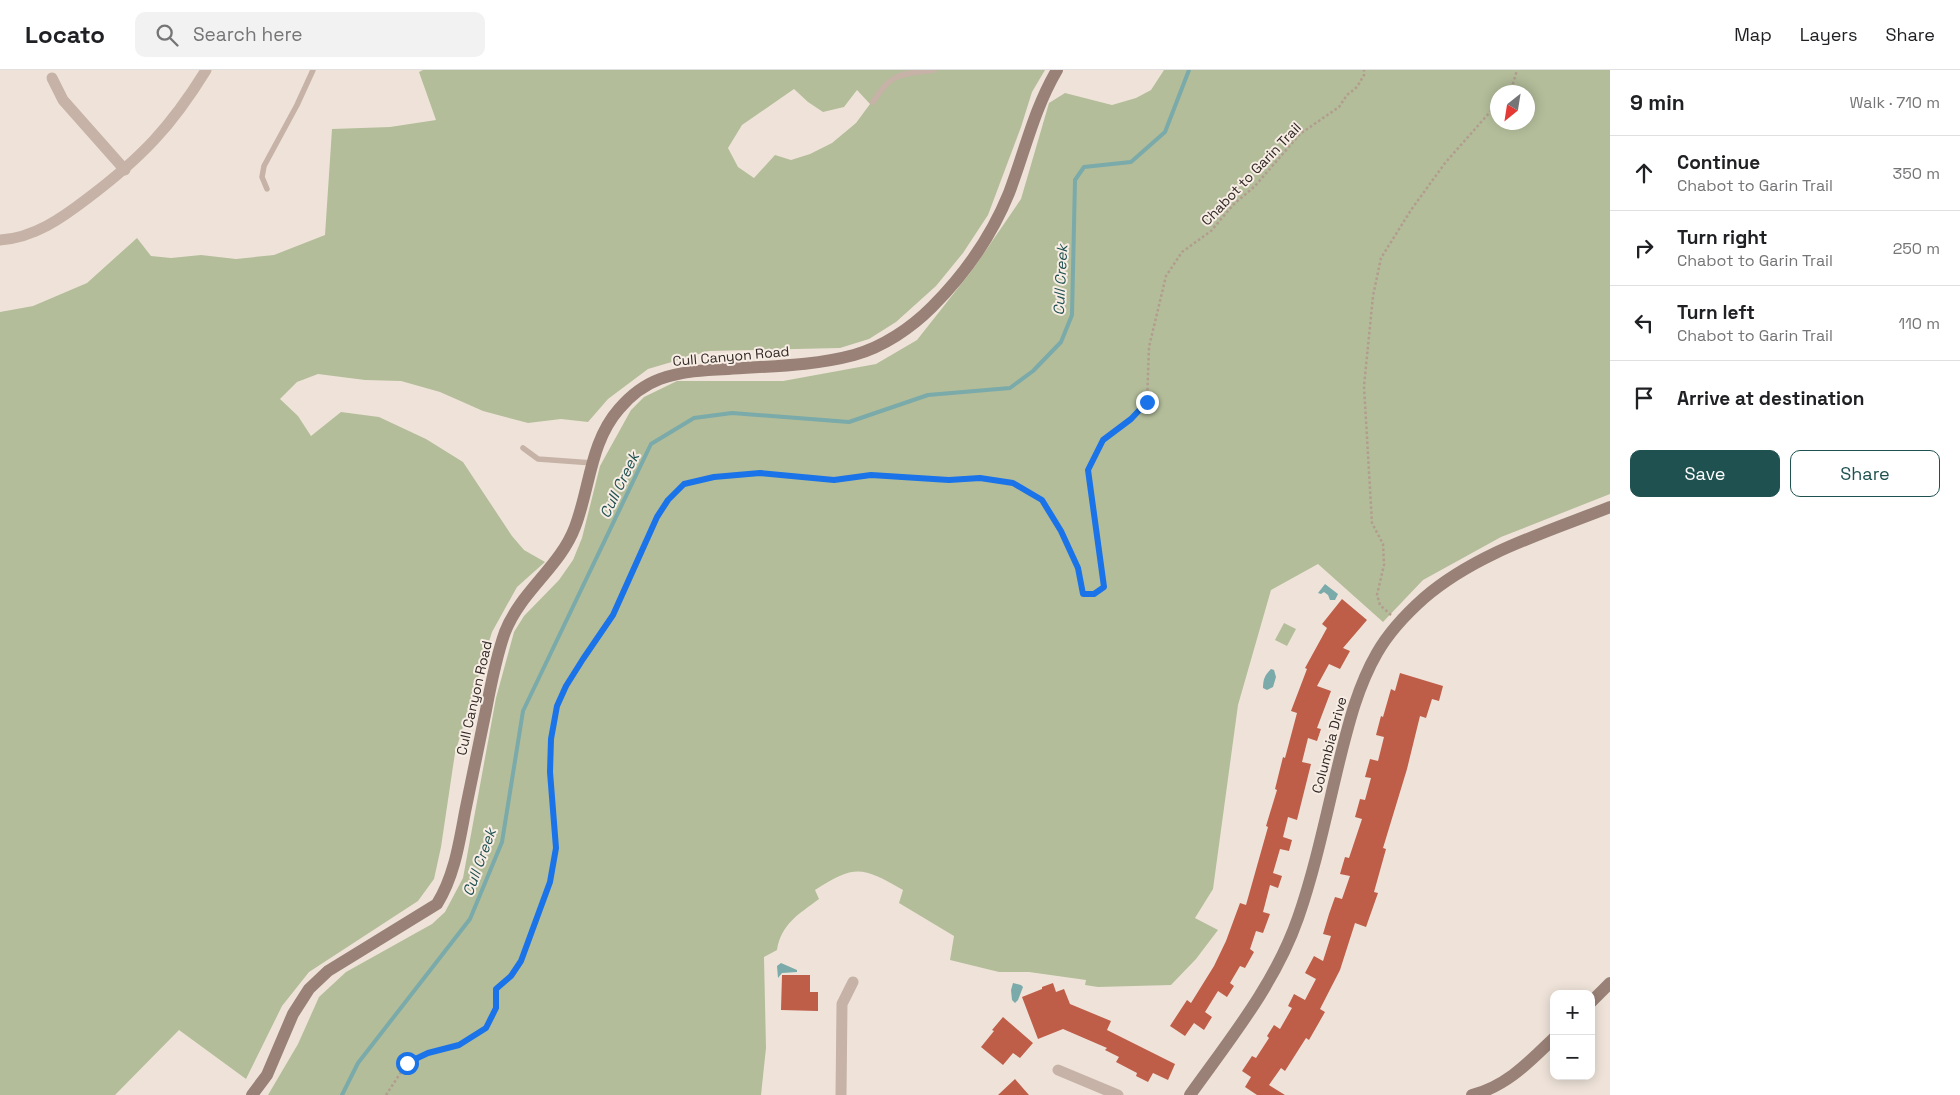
<!DOCTYPE html>
<html lang="en">
<head>
<meta charset="utf-8">
<style>
	body { margin:0; font-family:"Space Grotesk",sans-serif; background:#f2f2f2; color:#202124 }
	.controls { position:absolute; right:15px; bottom:15px; display:grid; overflow:hidden; border-radius:10px; box-shadow:0 2px 12px #0003 }
	.controls button { width:45px; height:45px; display:grid; place-items:center; padding:0; border:0; border-bottom:1px solid #e0e0e0; background:#fff; color:#202124; font:25px sans-serif }
	.compass { position:absolute; left:1490px; top:15px; width:45px; height:45px; border-radius:50%; background:#fff; box-shadow:0 2px 12px #0003; rotate:210deg }
	.stop { position:absolute; width:15px; height:15px; margin:-11px; border:4px solid #1a73e8; border-radius:50%; background:#fff }
	.stop.end { background:#1a73e8; border-color:#fff; box-shadow:0 1px 5px #0008 }
	.list { margin:0; padding:0; list-style:none }
	h2 { display:flex; justify-content:space-between; align-items:center; height:65px; margin:0; padding:0 20px; font-size:21px }
	h2 small { font-size:16px; font-weight:400; color:#757577 }
	.list li { display:grid; grid-template-columns:32px 1fr auto; gap:15px; align-items:center; box-sizing:border-box; height:75px; padding:0 20px; border-top:1px solid #e0e0e0 }
	.list b { display:block; font-size:19px; white-space:nowrap }
	.list p { margin:0; font-size:16px; white-space:nowrap; color:#757577 }
	.list em { font-size:16px; font-style:normal; color:#757577 }
	.actions { display:flex; gap:10px; padding:15px 20px }
	.actions a { flex:1; padding:11px 0; border:1px solid #1f5151; border-radius:10px; text-align:center; font-size:18px; color:#1f5151 }
	.actions .main { background:#1f5151; color:#fff }
	.icon { flex:none; width:28px; height:28px; fill:none; stroke:currentColor; stroke-width:2; stroke-linecap:round; stroke-linejoin:round }
	.map { position:relative; flex:none; width:1610px; height:1025px; overflow:hidden }
	header { display:flex; align-items:center; gap:30px; box-sizing:border-box; height:70px; padding:0 25px; background:#fff; border-bottom:1px solid #e0e0e0 }
	header strong { font-size:24px }
	nav { display:flex; gap:28px; margin-inline-start:auto; font-size:18px }
	.search { width:350px; height:45px; background:#f2f2f2; display:flex; align-items:center; gap:12px; box-sizing:border-box; padding:0 18px; border-radius:10px; color:#757577; font-size:19px }
	main { display:flex }
	aside { flex:1; background:#fff }
	.map>svg:first-child { display:block }
	.green { fill:#b3bd9a; fill-rule:evenodd }
	.water { fill:#7aaaa9 }
	.lines { fill:none; stroke-linecap:round; stroke-linejoin:round }
	.stream { stroke:#7aaaa9; stroke-width:4 }
	.building { fill:#be5d48 }
	.path { stroke:#b29c90; stroke-width:2.5; stroke-dasharray:2.5 2.5; stroke-linecap:butt }
	.lane { stroke:#c6b2a6; stroke-width:5.5 }
	.street { stroke:#c6b2a6; stroke-width:11 }
	.secondary { stroke:#998177; stroke-width:12 }
	.route { stroke:#1a73e8; stroke-width:6 }
	.labels { text-anchor:middle; dominant-baseline:central; stroke-width:4; stroke-linejoin:round; paint-order:stroke }
	.street-label { font-size:14px; fill:#322926; stroke:#f7ede4 }
	.water-label { font-size:15px; font-style:italic; fill:#1f5151; stroke:#f7ede4 }
</style>
</head>
<body>
<header>
<strong>Locato</strong>
<div class="search"><svg class="icon" aria-label="search" viewBox="0 0 24 24"><circle cx="10" cy="10" r="6"/><path d="M15 15l6 6"/></svg>Search here</div>
<nav><a>Map</a><a>Layers</a><a>Share</a></nav>
</header>
<main>
<div class="map">
<svg width="1610" height="1025" viewBox="0 0 1610 1025">
	<rect width="100%" height="100%" fill="#efe3d9"/>
	<g class="green">
		<path d="M423 0H1045L1032 22 1021 57 988 145 963 183 936 216 896 252 869 269 840 278 709 281 648 299 608 329 588 352 561 349 528 353 483 341 440 322 401 311 365 310 318 304 297 312 280 329 298 346 311 366 341 342 379 347 426 369 463 392 512 466 524 480 545 492 517 517 492 562 455 683 441 777 434 809 418 831 309 902 282 936 246 1009 179 960 115 1025H0V242L33 236 87 213 137 168 151 186 171 188 201 185 236 189 274 185 325 165 332 59 390 57 436 50 419 2ZM794 19 808 32 823 42 844 37 857 20 870 34 856 53 832 73 810 84 791 90 775 85 754 108 738 97 728 78 742 55Z"/>
		<path d="M1164 0H1610V424L1501 467 1423 510 1383 552 1318 494 1271 520 1238 635 1213 819 1195 848 1218 860 1196 889 1171 915 1098 917 1085 915 1086 910 1029 902H999L950 890 954 866 899 833 903 820C862 797 856 794 815 820L819 829C799 844 781 854 777 880L764 887 766 978 761 1025H268L298 974 319 927 346 902 432 854 445 842 463 808 496 628 514 562 524 546 559 510 573 490 582 468 600 396 631 340 644 327 677 311H783L876 294 917 270 973 199 1021 129 1049 33 1065 23 1112 35 1136 28 1151 20ZM1498 22H1528V52H1498Z"/>
		<path d="M1284 553 1296 559 1287 576 1275 570Z"/>
	</g>
	<g class="water">
		<path d="M1325 514 1338 524 1335 530H1330L1328 525 1324 522 1321 524 1318 523Z"/>
		<path d="M1271 599 1274 600 1276 607 1273 617 1267 620 1263 618C1263 609 1265 605 1271 599Z"/>
		<path d="M781 893 797 900V902L782 903 778 908 777 896Z"/>
		<path d="M1013 913 1021 915 1023 917 1018 930 1015 933 1012 930 1011 920Z"/>
	</g>
	<g class="lines">
		<path class="stream" d="M342 1025 358 993 470 849 502 772 523 641 651 374 694 348 732 343 849 352 928 325 1010 318 1033 301 1061 272 1072 245 1075 110 1084 97 1131 92 1165 62 1189 0"/>
	</g>
	<g class="building">
		<path d="M1342 529 1367 550 1343 578 1350 581 1340 599 1329 594 1317 616 1331 621 1317 658 1321 659 1317 671 1308 668 1302 692 1311 694 1297 750 1288 747 1283 767 1292 770 1289 781 1280 779 1273 803 1282 806 1278 818 1270 815 1263 842 1270 844 1263 863 1256 861 1250 879 1254 882 1245 898 1240 896 1230 913 1234 916 1227 927 1218 921 1205 942 1212 947 1204 960 1194 953 1185 966 1170 956 1187 930 1191 933 1214 896 1226 871 1240 833 1246 835 1268 757 1266 756 1277 720 1275 719 1283 687 1285 688 1297 643 1291 641 1307 599 1305 598 1327 558 1322 554Z"/>
		<path d="M1400 603 1443 616 1439 631 1432 629 1426 648 1420 646 1407 699 1383 778 1386 779 1374 822 1378 823 1366 857 1355 853 1340 900 1320 939 1325 942 1309 970 1306 968 1285 1001 1281 998 1269 1015 1285 1025H1257L1245 1017 1251 1007 1242 1001 1252 986 1256 988 1269 968 1267 966 1274 955 1280 959 1292 938 1288 936 1294 924 1305 930 1316 909 1305 903 1314 886 1323 891 1331 866 1323 864 1329 844 1335 827 1342 829 1350 806 1340 804 1345 787 1349 788 1362 749 1355 747 1360 729 1365 730 1371 708 1365 707 1370 689 1378 691 1384 667 1376 665 1381 646 1383 647 1391 619 1395 621Z"/>
		<path d="M782 905H810V922H818V941L781 940Z"/>
		<path d="M1053 913 1056 922 1064 919 1070 934 1111 951 1107 960 1175 994 1168 1010 1153 1003 1148 1012 1136 1006 1137 1003 1116 992 1119 987 1105 980 1107 978 1063 959 1038 969 1022 927 1042 919V917Z"/>
		<path d="M1003 947 1033 973 1020 988 1013 983 1003 995 981 977 994 961 992 960Z"/>
		<path d="M1015 1009 1029 1025H998Z"/>
	</g>
	<g class="lines">
		<g class="path">
			<path d="M1507 22 1512 17 1517 0"/>
			<path d="M1391 545 1380 535 1377 525 1384 495 1383 474 1372 453 1364 316 1373 226 1381 188 1411 140 1445 93 1498 33"/>
			<path d="M386 1025 407 993 428 983 459 975 486 958 495 938 497 919 511 906 521 891 549 812 556 778 550 702 551 669 557 636 583 589 613 545 657 447 668 429 683 414 713 407 759 403 834 410 871 405 949 410 980 408 1013 413 1042 430 1061 461 1078 498 1083 523 1094 524 1104 517 1088 400 1103 370 1131 349 1147 332 1149 277 1166 206 1182 182 1211 161 1233 135 1255 116 1300 64 1339 37 1347 25 1357 17 1364 5V0"/>
		</g>
		<g class="lane">
			<path d="M873 32C892 1 901 5 934 0"/>
			<path d="M267 119 262 107 264 96 297 35 313 0"/>
			<path d="M523 378 538 389 593 393"/>
		</g>
		<g class="street">
			<path d="M52 8 63 30 125 100"/>
			<path d="M0 170C34 168 62 148 88 128 141 88 171 57 206 0"/>
			<path d="M1058 1000 1118 1025"/>
			<path d="M841 1025 842 934 853 912"/>
		</g>
		<g class="secondary">
			<path d="M1591 932 1610 913"/>
			<path d="M252 1025 267 1005 293 944 309 919 328 901 437 834C454 807 459 774 465 742 472 708 479 674 486 640 491 614 496 587 505 562 521 521 560 497 575 457 590 418 590 372 619 339 630 326 644 315 660 309 682 301 705 300 728 299 770 296 813 296 854 285 883 277 911 258 932 237 964 205 992 165 1009 123 1025 81 1034 39 1057 0"/>
			<path d="M1190 1025C1230 969 1275 914 1298 848 1316 796 1327 741 1340 688 1349 652 1358 616 1377 583 1389 562 1406 544 1424 528 1476 483 1547 462 1610 437"/>
			<path d="M1472 1025C1507 1016 1529 992 1554 968"/>
		</g>
	</g>
	<g class="lines">
		<path class="route" d="M407 993 428 983 459 975 486 958 496 938V919L511 906 521 891 550 812 556 778 550 702 551 669 557 636 566 616 583 589 613 545 657 447 668 430 684 414 714 407 760 403 834 410 871 405 949 410 980 408 1013 413 1042 430 1061 461 1078 498 1083 524H1094L1104 517 1088 400 1103 370 1131 349 1147 332"/>
	</g>
	<g class="labels">
		<g class="street-label">
			<text transform="translate(1251 104) rotate(-46)">Chabot to Garin Trail</text>
			<text transform="translate(731 286) rotate(-5)">Cull Canyon Road</text>
			<text transform="translate(474 628) rotate(-77)">Cull Canyon Road</text>
			<text transform="translate(1329 675) rotate(-75)">Columbia Drive</text>
		</g>
		<g class="water-label">
			<text transform="translate(1060 210) rotate(-87)">Cull Creek</text>
			<text transform="translate(619 415) rotate(-64)">Cull Creek</text>
			<text transform="translate(479 792) rotate(-70)">Cull Creek</text>
		</g>
	</g>
</svg>
<div class="controls">
<button>+</button>
<button>−</button>
</div>
<svg class="compass" viewBox="-18 -18 36 36"><path d="M0-13l5 13h-10z" fill="#e53935"/><path d="M0 13l5-13h-10z" fill="#757577"/></svg>
<div class="stop" style="left:407px;top:993px"></div>
<div class="stop end" style="left:1147px;top:332px"></div>
</div>
<aside>
<h2>9 min<small>Walk · 710 m</small></h2>
<ul class="list">
<li><svg class="icon" aria-label="ahead" viewBox="0 0 24 24"><path d="M12 20V5M6 11l6-6 6 6"/></svg><div><b>Continue</b><p>Chabot to Garin Trail</p></div><em>350 m</em></li>
<li><svg class="icon" aria-label="right" viewBox="0 0 24 24"><path d="M7 20v-9h11M14 6l5 5-5 5"/></svg><div><b>Turn right</b><p>Chabot to Garin Trail</p></div><em>250 m</em></li>
<li><svg class="icon" aria-label="left" viewBox="0 0 24 24"><path d="M17 20v-9H6M10 6l-5 5 5 5"/></svg><div><b>Turn left</b><p>Chabot to Garin Trail</p></div><em>110 m</em></li>
<li><svg class="icon" aria-label="arrive" viewBox="0 0 24 24"><path d="M6 21V4h12l-3 4 3 4H6"/></svg><div><b>Arrive at destination</b></div></li>
</ul>
<div class="actions"><a class="main">Save</a><a>Share</a></div>
</aside>
</main>
</body>
</html>
